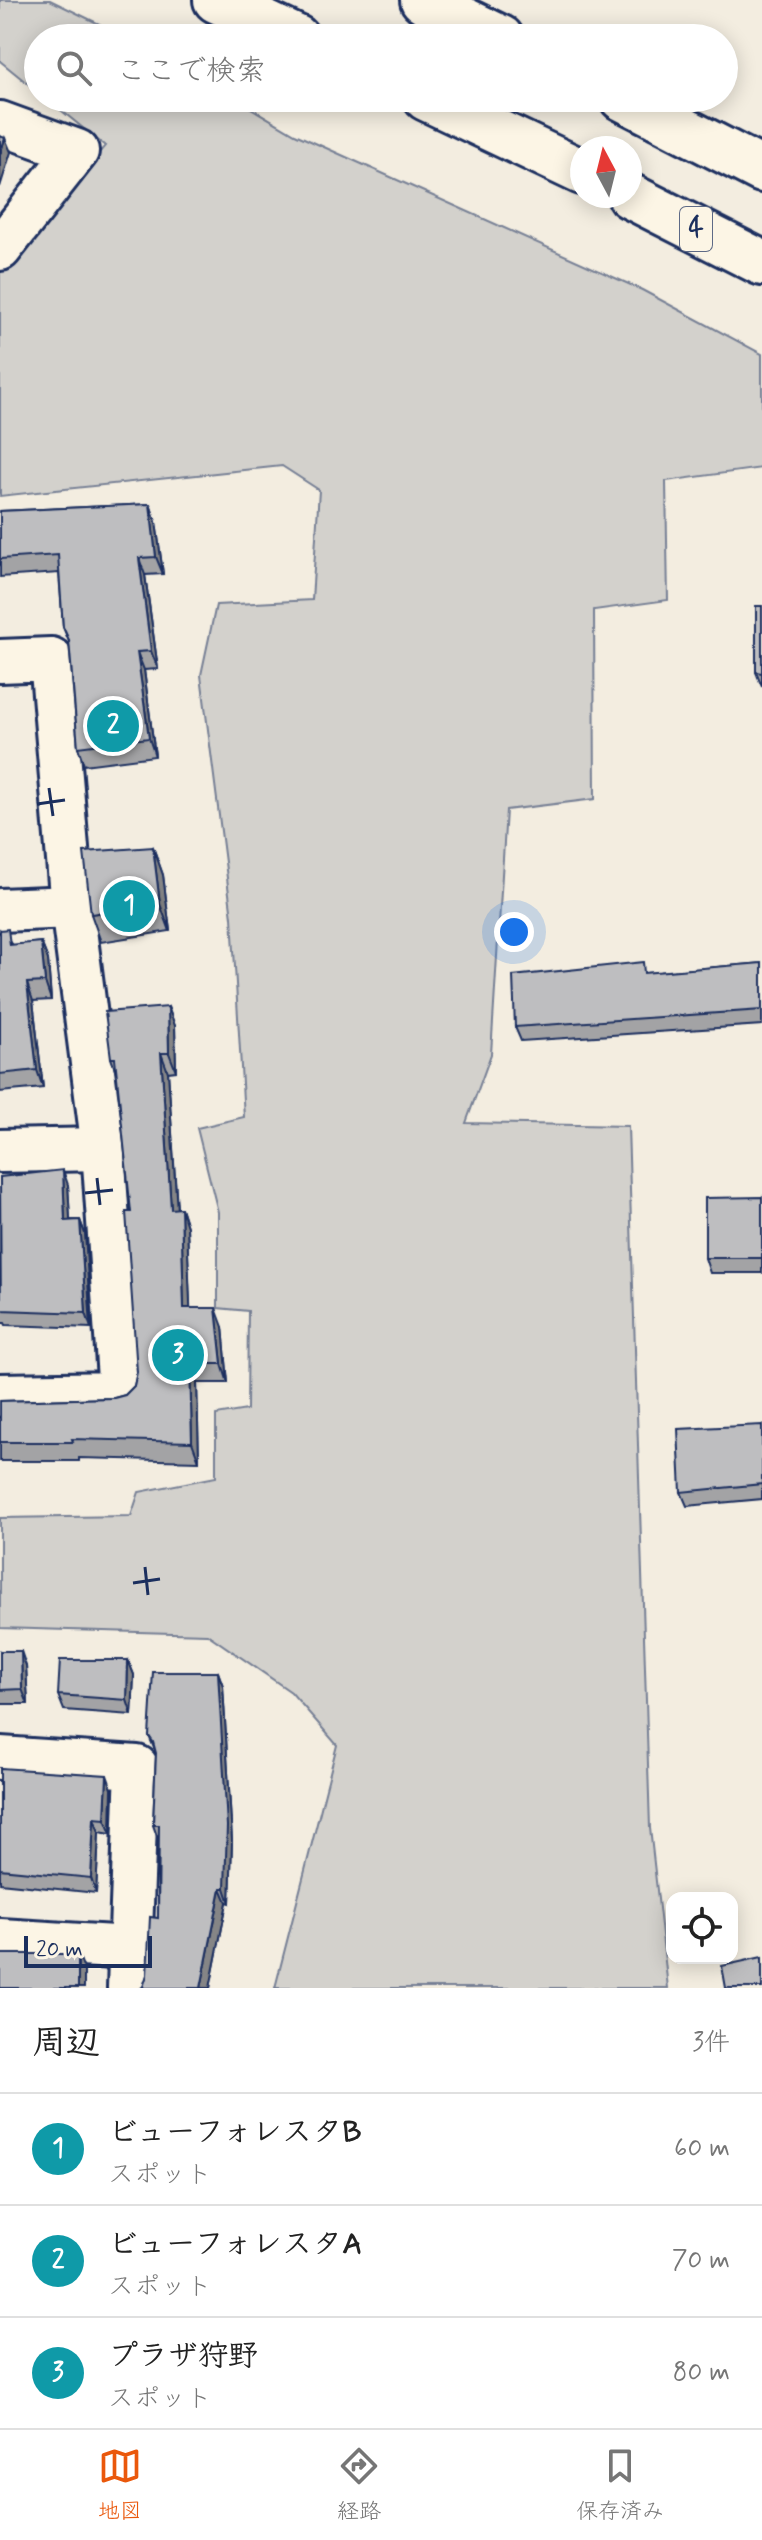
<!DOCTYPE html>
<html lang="ja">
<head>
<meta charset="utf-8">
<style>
	body { margin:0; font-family:Mynerve,"Klee One",sans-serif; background:#f6f6f6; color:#222 }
	.controls { position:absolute; right:24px; bottom:24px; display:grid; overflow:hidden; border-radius:16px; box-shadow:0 4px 20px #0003 }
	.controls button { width:72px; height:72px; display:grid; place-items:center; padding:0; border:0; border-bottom:2px solid #e0e0e0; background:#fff; color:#222; font:40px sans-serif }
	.compass { position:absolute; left:570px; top:136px; width:72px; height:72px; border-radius:50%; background:#fff; box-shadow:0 4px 20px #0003; rotate:353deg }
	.scale { position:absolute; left:24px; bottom:20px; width:128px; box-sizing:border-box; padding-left:8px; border:4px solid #1b2f5e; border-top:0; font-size:22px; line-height:28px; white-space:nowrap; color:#1b2f5e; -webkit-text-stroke:6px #fcf5e5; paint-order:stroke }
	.you { position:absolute; left:514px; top:932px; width:28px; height:28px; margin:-20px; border:6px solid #fff; border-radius:50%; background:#1a73e8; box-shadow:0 0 0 12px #1a73e833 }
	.badge { display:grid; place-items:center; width:52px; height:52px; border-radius:50%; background:#ea580c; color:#fff; font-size:26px; font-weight:700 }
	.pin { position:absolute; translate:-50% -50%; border:4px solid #fff; box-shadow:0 2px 8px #0006 }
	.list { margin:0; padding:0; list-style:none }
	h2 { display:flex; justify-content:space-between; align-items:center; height:104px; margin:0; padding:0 32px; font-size:34px }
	h2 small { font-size:26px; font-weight:400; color:#767676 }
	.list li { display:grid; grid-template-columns:52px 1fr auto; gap:24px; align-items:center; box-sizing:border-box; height:112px; padding:0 32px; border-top:2px solid #e0e0e0 }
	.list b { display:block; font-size:30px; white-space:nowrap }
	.list p { margin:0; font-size:26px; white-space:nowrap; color:#767676 }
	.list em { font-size:26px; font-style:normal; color:#767676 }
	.icon { flex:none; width:44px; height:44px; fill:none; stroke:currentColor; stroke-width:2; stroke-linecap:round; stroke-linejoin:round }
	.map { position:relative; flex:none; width:762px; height:1988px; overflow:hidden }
	.search { position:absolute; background:#fff; box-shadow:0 4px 20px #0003; left:24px; right:24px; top:24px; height:88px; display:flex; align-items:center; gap:20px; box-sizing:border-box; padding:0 28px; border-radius:44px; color:#767676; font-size:30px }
	.sheet { height:440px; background:#fff }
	nav { display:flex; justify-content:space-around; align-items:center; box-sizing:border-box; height:112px; border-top:2px solid #e0e0e0; background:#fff; font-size:22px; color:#767676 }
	nav a { display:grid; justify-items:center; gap:4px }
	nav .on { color:#ea580c }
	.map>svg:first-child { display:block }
	.green { fill:#d3d1cc; stroke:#778095; stroke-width:2 }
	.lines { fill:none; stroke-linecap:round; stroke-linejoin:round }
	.minor-casing { stroke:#1b2f5e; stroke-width:48 }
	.highway-casing { stroke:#1b2f5e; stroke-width:50 }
	.minor { stroke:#fcf5e5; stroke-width:42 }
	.highway { stroke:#fcf5e5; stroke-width:44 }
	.wall { fill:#a3a3a5; stroke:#1b2f5e; stroke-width:2 }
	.shaded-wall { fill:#858586; stroke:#1b2f5e; stroke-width:2 }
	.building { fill:#bebec0; stroke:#1b2f5e; stroke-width:2 }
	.ticks { fill:none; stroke:#1b2f5e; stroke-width:3 }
	.labels { text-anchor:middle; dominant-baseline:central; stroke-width:8; stroke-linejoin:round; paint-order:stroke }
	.shield { fill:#fcf5e5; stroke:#5e6a86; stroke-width:2 }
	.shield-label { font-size:26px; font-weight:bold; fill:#1b2f5e }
</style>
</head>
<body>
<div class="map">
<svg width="762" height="1988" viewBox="0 0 762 1988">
	<rect width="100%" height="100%" fill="#f3ede0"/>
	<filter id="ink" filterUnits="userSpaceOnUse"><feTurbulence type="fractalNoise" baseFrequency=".0125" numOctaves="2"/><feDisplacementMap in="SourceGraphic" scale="16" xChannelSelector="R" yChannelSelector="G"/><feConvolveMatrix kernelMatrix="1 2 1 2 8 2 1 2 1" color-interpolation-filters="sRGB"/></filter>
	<g filter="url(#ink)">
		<g class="green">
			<path d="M0 0H50L128 38H38V92L0 61Z"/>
			<path d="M46 98H234L295 134 642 290 762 354V468L666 481 668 600 594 610 595 799 506 810 491 1054 466 1123 628 1126 650 1828 668 1988H275L337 1745 291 1692 207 1634 0 1628V1518L131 1516 139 1492 216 1477V1415L247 1410 248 1311 218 1308V1212L197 1128 244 1117 232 917 201 675 216 605 312 600 319 490 282 466 0 496V272L105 146Z"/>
		</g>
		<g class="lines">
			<g class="minor-casing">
				<g id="minor">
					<path d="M0 123 77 151 0 249"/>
					<path d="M0 661 51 659 72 907 103 1149 120 1393 0 1395"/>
					<path d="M0 910 72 907"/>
					<path d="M0 1151 103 1149"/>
					<path d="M0 1758 137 1767 129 1988"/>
					<path d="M0 1940 130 1948"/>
				</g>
			</g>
			<g class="highway-casing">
				<g id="highway">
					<path d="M216 0 297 38"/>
					<path d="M423 0 501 38"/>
					<path d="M426 98 582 172"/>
					<path d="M622 98 762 170"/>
					<path d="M630 196 762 263"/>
				</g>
			</g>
			<use href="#minor" class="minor"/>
			<use href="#highway" class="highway"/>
		</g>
		<g class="wall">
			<path d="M150 504 156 522 163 574 145 575 158 669 144 670 155 756 84 765 78 747 69 642 63 627 59 573 0 577V511Z"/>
			<path d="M762 606V687L756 672Z"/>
			<path d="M153 847 163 875 170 931 101 942 91 914Z"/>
			<path d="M0 930 13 945 41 942 48 960 51 1000 33 1001 43 1088 0 1092Z"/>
			<path d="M762 963V1025L521 1041 515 1027 647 973Z"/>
			<path d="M168 1007 175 1026 176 1071 168 1072 177 1208H181L187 1227 190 1308 223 1327 228 1383H197L199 1461 79 1458V1461H0V1401L114 1398 125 1395 134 1386 137 1372 131 1212 117 1075 111 1058Z"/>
			<path d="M0 1177 68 1185 70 1220H80L85 1234 91 1328 6 1325 5 1323H0Z"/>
			<path d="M762 1197V1273H710L705 1258Z"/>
			<path d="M762 1425V1499L687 1506 681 1492Z"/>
			<path d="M0 1651 26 1666 28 1704H0Z"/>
			<path d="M128 1660 134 1675 132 1715 64 1710 58 1695Z"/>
			<path d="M218 1672 223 1686 232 1841 230 1903 227 1902 210 1988H141L143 1987 147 1975 158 1918V1839L153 1825 156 1753 149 1736Z"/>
			<path d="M0 1768 112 1789 111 1834 99 1832 96 1893 0 1883Z"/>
		</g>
		<g class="shaded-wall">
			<path d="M5 138 11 152 0 187V155Z"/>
			<path d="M150 504 156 522 163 574 156 557Z"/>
			<path d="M139 558 145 575 158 669 151 651Z"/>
			<path d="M137 652 144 670 155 756 149 738Z"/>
			<path d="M153 847 163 875 170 931 160 904Z"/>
			<path d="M41 942 48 960 51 1000 45 982Z"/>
			<path d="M27 983 33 1001 43 1088 37 1070Z"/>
			<path d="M168 1007 175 1026 176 1071 169 1053Z"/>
			<path d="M161 1053 168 1072 178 1227 171 1209Z"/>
			<path d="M63 1170 68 1185 71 1235 65 1221Z"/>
			<path d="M181 1208 187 1227 191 1327 184 1308Z"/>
			<path d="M80 1220 85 1234 91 1328 86 1313Z"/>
			<path d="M216 1308 223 1327 228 1383 222 1364Z"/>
			<path d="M190 1364 197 1383 199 1461 192 1442Z"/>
			<path d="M21 1651 26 1666 28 1704 22 1689Z"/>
			<path d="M128 1660 134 1675 132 1715 127 1700Z"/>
			<path d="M218 1672 223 1686 232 1841 230 1903 225 1888Z"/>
			<path d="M107 1775 112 1789 111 1834 105 1819Z"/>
			<path d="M94 1818 99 1832 96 1893 91 1878Z"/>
			<path d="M221 1888 227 1902 210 1988H201Z"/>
			<path d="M78 1954 84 1969V1988H78Z"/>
		</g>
		<g class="building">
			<path d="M0 136 5 138 0 155Z"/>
			<path d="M150 504 156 557 139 558 151 651 137 652 149 738 78 747 69 640 63 627 58 555 0 559V511Z"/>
			<path d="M756 606H762V673L756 672Z"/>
			<path d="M153 847 160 904 91 914 84 852Z"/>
			<path d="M8 929 10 945 41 942 45 982 27 983 37 1070 0 1074V930Z"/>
			<path d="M643 962 644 973 762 963V1010L515 1027 513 976Z"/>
			<path d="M168 1007 169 1053H161L171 1209 181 1208 184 1308H216L222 1364H190L192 1442 72 1439 73 1442H0V1401L114 1398 125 1395 134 1386 137 1372 126 1212H131L115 1058H111L105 1012Z"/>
			<path d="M63 1170 65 1221 80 1220 86 1313 1 1310 0 1177Z"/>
			<path d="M762 1197V1258H705V1198Z"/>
			<path d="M762 1425V1484L681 1492 678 1429Z"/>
			<path d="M0 1651H21L22 1689 0 1690Z"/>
			<path d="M60 1660H128L127 1700 58 1695Z"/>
			<path d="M153 1672H218L227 1826 225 1888H221L201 1988H141L143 1987 147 1975 150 1917 158 1918 159 1825H153L156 1753 153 1742 149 1736Z"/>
			<path d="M0 1768 107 1775 105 1819 94 1818 91 1878 0 1869Z"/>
			<rect x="0" y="1954" width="78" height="34"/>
			<path d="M762 1957V1988H726L722 1966Z"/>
		</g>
	</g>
	<path class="ticks" d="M49 788 53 816M37 804 65 800M97 1178 100 1205M85 1193 113 1190M145 1567 148 1595M133 1583 160 1579"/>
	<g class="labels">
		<rect class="shield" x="680" y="207" width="32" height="44" rx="6"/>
		<g class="shield-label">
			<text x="696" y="229">4</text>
		</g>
	</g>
</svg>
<div class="controls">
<button><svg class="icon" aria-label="locate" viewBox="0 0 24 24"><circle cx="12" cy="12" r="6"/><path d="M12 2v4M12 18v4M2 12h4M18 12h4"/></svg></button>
</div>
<svg class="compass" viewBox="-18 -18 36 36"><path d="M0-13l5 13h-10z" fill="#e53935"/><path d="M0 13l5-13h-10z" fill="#767676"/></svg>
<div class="scale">20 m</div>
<div class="you"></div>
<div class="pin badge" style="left:129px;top:906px;background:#0f9aa8">1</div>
<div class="pin badge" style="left:113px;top:726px;background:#0f9aa8">2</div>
<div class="pin badge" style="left:178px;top:1355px;background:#0f9aa8">3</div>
<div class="search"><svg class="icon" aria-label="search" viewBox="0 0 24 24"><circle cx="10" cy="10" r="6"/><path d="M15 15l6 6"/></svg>ここで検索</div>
</div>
<section class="sheet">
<h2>周辺<small>3件</small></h2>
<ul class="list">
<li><span class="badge" style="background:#0f9aa8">1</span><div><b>ビューフォレスタB</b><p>スポット</p></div><em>60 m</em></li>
<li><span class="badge" style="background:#0f9aa8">2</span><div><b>ビューフォレスタA</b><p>スポット</p></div><em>70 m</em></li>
<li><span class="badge" style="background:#0f9aa8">3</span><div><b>プラザ狩野</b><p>スポット</p></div><em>80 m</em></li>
</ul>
</section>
<nav>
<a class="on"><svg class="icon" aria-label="map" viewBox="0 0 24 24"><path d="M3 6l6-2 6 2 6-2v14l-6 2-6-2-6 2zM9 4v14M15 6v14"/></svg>地図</a>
<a><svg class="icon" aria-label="directions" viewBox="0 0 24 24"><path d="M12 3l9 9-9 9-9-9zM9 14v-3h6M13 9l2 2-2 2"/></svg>経路</a>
<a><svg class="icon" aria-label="saved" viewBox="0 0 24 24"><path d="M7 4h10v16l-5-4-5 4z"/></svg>保存済み</a>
</nav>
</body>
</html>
